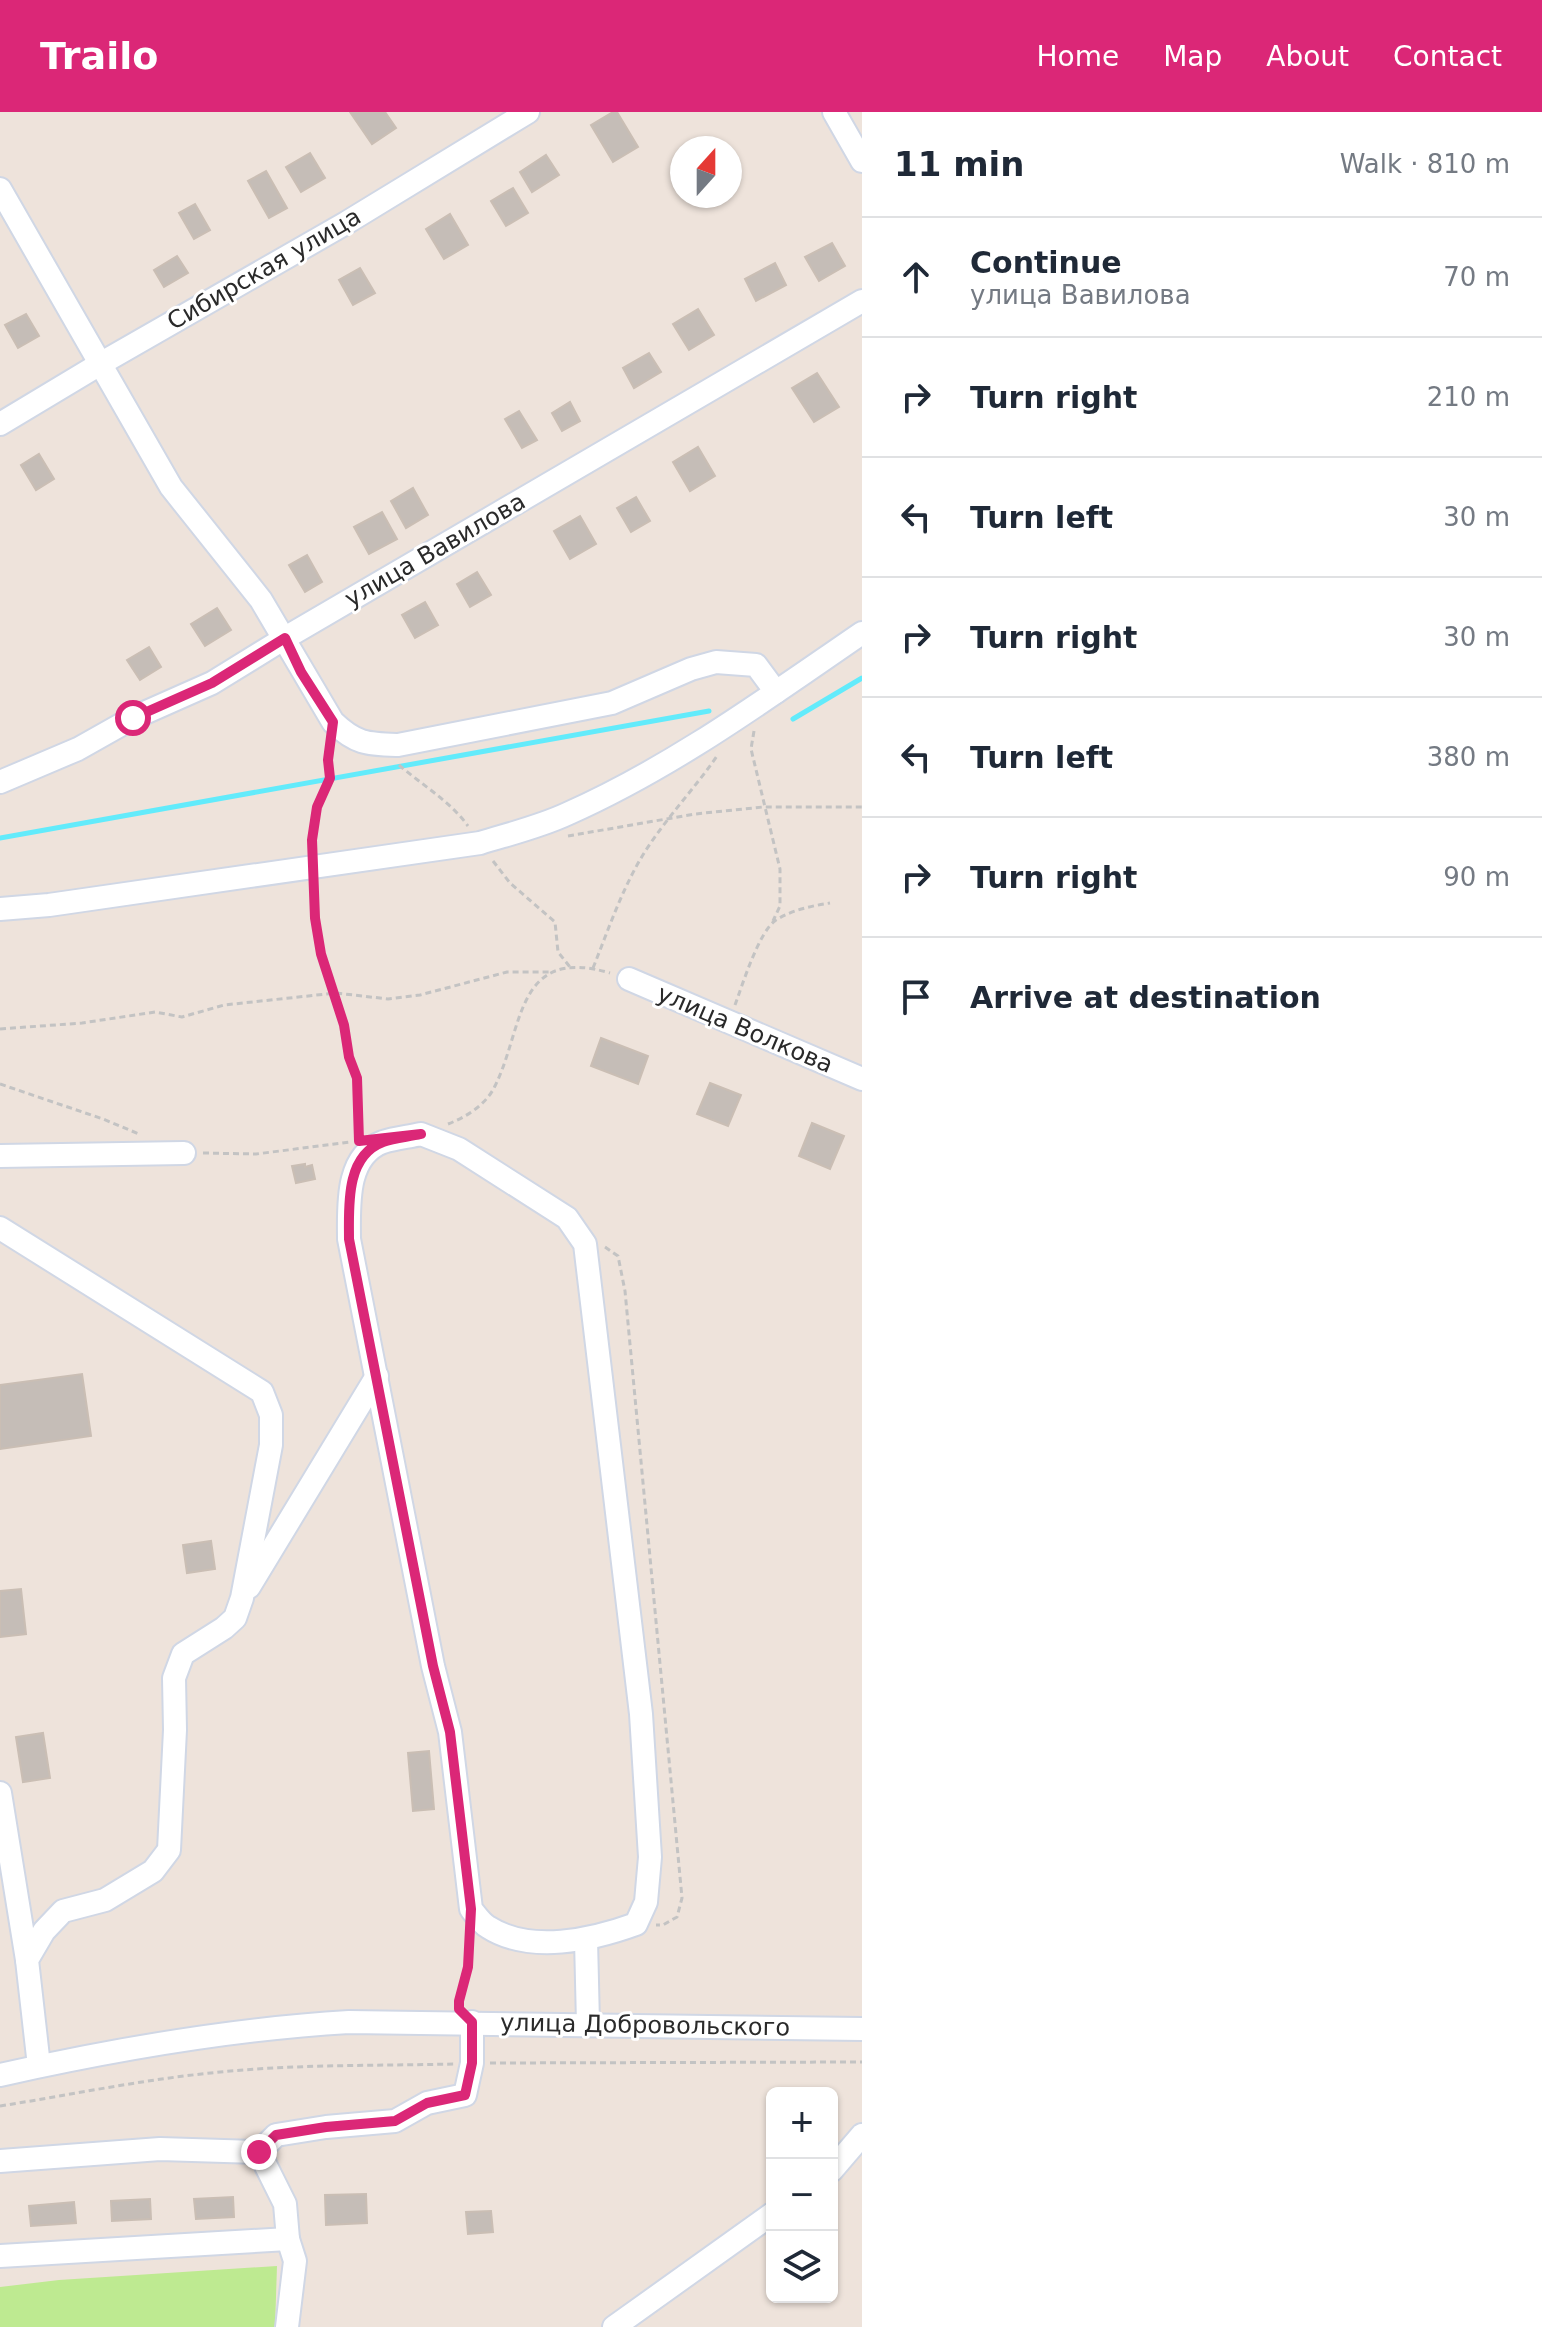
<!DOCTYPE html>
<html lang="en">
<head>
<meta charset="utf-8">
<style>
	body { margin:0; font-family:"DejaVu Sans",sans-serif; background:#f6f6f7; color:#1f2937 }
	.controls { position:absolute; right:24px; bottom:24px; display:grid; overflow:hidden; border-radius:12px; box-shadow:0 2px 6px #0004 }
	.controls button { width:72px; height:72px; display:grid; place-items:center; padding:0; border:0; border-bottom:2px solid #e0e1e3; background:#fff; color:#1f2937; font:40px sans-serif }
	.compass { position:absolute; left:670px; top:24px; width:72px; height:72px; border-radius:50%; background:#fff; box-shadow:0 2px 6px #0004; rotate:21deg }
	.stop { position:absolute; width:24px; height:24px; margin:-18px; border:6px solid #db2777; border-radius:50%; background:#fff }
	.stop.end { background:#db2777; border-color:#fff; box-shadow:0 2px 8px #0008 }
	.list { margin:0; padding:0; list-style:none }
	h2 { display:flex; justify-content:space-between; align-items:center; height:104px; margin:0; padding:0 32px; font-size:34px }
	h2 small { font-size:26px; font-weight:400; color:#747a83 }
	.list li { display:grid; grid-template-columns:52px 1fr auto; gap:24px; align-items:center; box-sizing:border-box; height:120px; padding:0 32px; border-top:2px solid #e0e1e3 }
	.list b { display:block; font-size:30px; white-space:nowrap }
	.list p { margin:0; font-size:26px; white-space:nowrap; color:#747a83 }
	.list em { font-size:26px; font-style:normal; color:#747a83 }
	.icon { flex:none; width:44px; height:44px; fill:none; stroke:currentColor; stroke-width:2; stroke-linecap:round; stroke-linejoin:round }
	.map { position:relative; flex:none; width:862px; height:2215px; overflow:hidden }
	header { display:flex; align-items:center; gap:48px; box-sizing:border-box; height:112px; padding:0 40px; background:#db2777; color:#fff }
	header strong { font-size:38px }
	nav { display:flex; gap:44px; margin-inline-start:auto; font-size:28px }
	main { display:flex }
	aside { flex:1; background:#fff }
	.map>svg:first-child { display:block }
	.green { fill:#beea91 }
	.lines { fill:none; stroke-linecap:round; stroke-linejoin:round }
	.stream { stroke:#62ebfb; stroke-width:5 }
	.building { fill:#c5bdb7; stroke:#cabeb4; stroke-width:2 }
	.minor-casing { stroke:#d0d7e5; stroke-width:26 }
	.path { stroke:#c3c3c3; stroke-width:3; stroke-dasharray:6 4; stroke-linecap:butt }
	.minor { stroke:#fff; stroke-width:22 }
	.route { stroke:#db2777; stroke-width:10 }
	.labels { text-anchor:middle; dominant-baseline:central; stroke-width:6; stroke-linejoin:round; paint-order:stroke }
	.street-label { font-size:24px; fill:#2a2a2a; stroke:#fff }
</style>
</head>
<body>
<header>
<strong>Trailo</strong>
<nav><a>Home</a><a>Map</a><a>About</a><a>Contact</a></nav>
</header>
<main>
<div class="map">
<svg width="862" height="2215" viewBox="0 0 862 2215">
	<rect width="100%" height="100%" fill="#eee3db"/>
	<path class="green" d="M277 2154 275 2215H0V2175L59 2168Z"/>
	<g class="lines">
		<g class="stream">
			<path d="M793 607 862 566"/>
			<path d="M0 726 709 599"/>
		</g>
	</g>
	<g class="building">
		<path d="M350 0H385L396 16 372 32Z"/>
		<path d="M613 0H617L638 35 613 50 591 13Z"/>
		<path d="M310 41 325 66 301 80 286 55Z"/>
		<path d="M546 43 559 63 532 80 520 60Z"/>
		<path d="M266 59 287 96 269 106 248 69Z"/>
		<path d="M513 76 528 101 506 114 491 89Z"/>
		<path d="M195 92 210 118 194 127 179 101Z"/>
		<path d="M450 102 468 133 444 147 426 117Z"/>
		<path d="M832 131 845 154 819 169 805 145Z"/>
		<path d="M177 144 188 161 164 175 154 158Z"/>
		<path d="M775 151 786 173 756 189 745 167Z"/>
		<path d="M360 156 375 181 353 193 339 168Z"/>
		<path d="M698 197 714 223 689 238 673 212Z"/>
		<path d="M26 202 39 224 18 236 5 213Z"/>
		<path d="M649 241 661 260 634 276 623 256Z"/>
		<path d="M817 261 839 295 814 310 792 276Z"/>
		<path d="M570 290 580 309 562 319 552 301Z"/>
		<path d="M519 299 537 328 522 336 505 307Z"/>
		<path d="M698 335 715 364 690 379 673 350Z"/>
		<path d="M39 342 54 367 36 378 21 353Z"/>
		<path d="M413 376 428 403 406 416 391 389Z"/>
		<path d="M636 385 650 409 631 420 617 396Z"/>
		<path d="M382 400 397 427 369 442 354 415Z"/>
		<path d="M580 404 596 432 570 447 554 419Z"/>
		<path d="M307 443 322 470 305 480 289 453Z"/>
		<path d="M477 460 491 483 470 495 457 472Z"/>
		<path d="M425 490 438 513 415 526 402 503Z"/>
		<path d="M217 496 231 518 205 534 191 512Z"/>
		<path d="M149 535 161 555 140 568 127 548Z"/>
		<path d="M601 926 648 944 638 972 591 954Z"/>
		<path d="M710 971 741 983 728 1014 697 1002Z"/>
		<path d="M812 1011 844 1024 830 1057 799 1044Z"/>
		<path d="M305 1052V1055L312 1053 315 1067 296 1071 292 1054Z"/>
		<path d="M82 1262 91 1324 0 1337V1273Z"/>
		<path d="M211 1429 215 1457 187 1461 183 1433Z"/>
		<path d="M21 1477 26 1522 0 1525V1479Z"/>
		<path d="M43 1621 50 1666 23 1670 16 1625Z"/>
		<path d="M429 1639 434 1697 413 1699 408 1641Z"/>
		<path d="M366 2082 367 2111 326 2113 325 2083Z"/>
		<path d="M233 2085 234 2105 196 2107 194 2087Z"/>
		<path d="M150 2087 151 2107 112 2109 111 2089Z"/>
		<path d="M74 2090 76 2111 31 2114 29 2094Z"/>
		<path d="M491 2099 493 2120 468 2122 466 2100Z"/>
	</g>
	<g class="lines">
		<g class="minor-casing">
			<g id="minor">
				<path d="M834 0 862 49"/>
				<path d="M0 77 171 375 261 488 333 610C356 632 367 632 398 633L612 591 691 557 716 550 756 553 776 580"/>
				<path d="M0 312 100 252 346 111 528 0"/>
				<path d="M0 670 78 637 133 606 212 571 285 526 862 189"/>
				<path d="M0 797 49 793 480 731C509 722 539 715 567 702 673 655 767 586 862 521"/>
				<path d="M629 867 862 967"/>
				<path d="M421 1022 459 1037 567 1106 585 1132 641 1602 650 1745 646 1790 636 1812C592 1828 530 1842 488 1815 481 1811 476 1803 471 1797L450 1620 433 1554 349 1127C349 1095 345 1044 383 1030 395 1026 408 1025 421 1022Z"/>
				<path d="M0 1044 184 1041"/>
				<path d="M0 1116 262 1280 271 1303V1333L242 1486 235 1506 224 1516 183 1542 174 1566 175 1618 169 1738 153 1759 105 1788 63 1799 44 1819 27 1848 39 1954"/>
				<path d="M249 1475 377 1264"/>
				<path d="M0 1681 27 1848"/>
				<path d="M586 1827 588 1912"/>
				<path d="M0 1963C116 1937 231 1917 349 1910L862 1917"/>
				<path d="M259 2040 285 2092 288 2127 295 2149 287 2215"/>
				<path d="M0 2049 160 2037 259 2040 276 2023 326 2015 395 2009 427 1991 465 1983 472 1951V1910"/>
				<path d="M832 2058 862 2023"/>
				<path d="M0 2144 288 2127"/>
				<path d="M614 2215 772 2102"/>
			</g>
		</g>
		<g class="path">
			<path d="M754 619 751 637 780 757V794L773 809"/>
			<path d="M399 653C422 673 450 689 468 714"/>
			<path d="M568 724 695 702 763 695H862"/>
			<path d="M312 735 317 695 330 666V634"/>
			<path d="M493 749 510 771 555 810 558 840 570 855"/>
			<path d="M313 775 321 842 336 881 349 945 357 966 358 1020"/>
			<path d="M593 856C609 816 623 774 646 738 668 704 695 676 717 644"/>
			<path d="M735 893C742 874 759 819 776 808 792 798 811 794 830 791"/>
			<path d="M0 917 82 911 155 900 182 905 224 893 336 881 388 887 420 883 507 860H552"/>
			<path d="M0 972 103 1007 139 1022"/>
			<path d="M448 1012C466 1005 486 993 495 974 524 916 515 833 610 861"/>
			<path d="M203 1041 256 1042 351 1030"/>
			<path d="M605 1135 618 1144 625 1179 682 1786 677 1805 663 1813H656"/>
			<path d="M459 1891 468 1855 470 1825"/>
			<path d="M490 1951 862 1950"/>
			<path d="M0 1994C70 1983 140 1968 211 1961 291 1952 373 1954 454 1952"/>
		</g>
		<use href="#minor" class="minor"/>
	</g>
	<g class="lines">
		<path class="route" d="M133 606 212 571 285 526 301 560 333 610 328 648 330 666 317 695 312 728 315 806 321 842 344 913 349 945 357 966 359 1029 421 1022C408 1025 395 1026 383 1030 345 1044 349 1095 349 1127L433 1554 450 1620 471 1797 468 1855 459 1889V1897L472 1910V1951L465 1983 427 1991 395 2009 326 2015 276 2023 259 2040"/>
	</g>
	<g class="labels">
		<g class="street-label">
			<text transform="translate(264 157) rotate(-30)">Сибирская улица</text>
			<text transform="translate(435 438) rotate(-30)">улица Вавилова</text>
			<text transform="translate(745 917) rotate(23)">улица Волкова</text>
			<text transform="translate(645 1913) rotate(1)">улица Добровольского</text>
		</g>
	</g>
</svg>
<div class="controls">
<button>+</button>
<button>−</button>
<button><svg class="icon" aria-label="layers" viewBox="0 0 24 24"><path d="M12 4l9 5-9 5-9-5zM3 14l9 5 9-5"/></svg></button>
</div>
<svg class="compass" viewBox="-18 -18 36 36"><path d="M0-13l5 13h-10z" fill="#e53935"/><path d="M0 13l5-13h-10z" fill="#747a83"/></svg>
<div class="stop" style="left:133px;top:606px"></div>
<div class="stop end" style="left:259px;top:2040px"></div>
</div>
<aside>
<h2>11 min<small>Walk · 810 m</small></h2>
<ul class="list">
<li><svg class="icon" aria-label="ahead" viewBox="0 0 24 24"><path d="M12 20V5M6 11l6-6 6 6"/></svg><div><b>Continue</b><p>улица Вавилова</p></div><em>70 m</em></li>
<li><svg class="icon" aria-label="right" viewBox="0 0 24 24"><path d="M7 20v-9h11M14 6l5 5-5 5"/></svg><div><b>Turn right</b></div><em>210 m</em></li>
<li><svg class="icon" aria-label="left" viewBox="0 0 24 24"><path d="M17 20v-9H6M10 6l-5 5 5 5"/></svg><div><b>Turn left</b></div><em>30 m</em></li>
<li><svg class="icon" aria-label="right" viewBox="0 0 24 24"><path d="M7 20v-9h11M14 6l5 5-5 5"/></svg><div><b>Turn right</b></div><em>30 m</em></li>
<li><svg class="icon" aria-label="left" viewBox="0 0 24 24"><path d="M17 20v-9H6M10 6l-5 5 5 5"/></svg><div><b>Turn left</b></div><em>380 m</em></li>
<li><svg class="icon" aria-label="right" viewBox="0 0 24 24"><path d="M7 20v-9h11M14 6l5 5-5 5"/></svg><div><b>Turn right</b></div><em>90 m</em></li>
<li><svg class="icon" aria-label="arrive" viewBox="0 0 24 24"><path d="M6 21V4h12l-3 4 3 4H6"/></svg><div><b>Arrive at destination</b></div></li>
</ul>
</aside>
</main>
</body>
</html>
